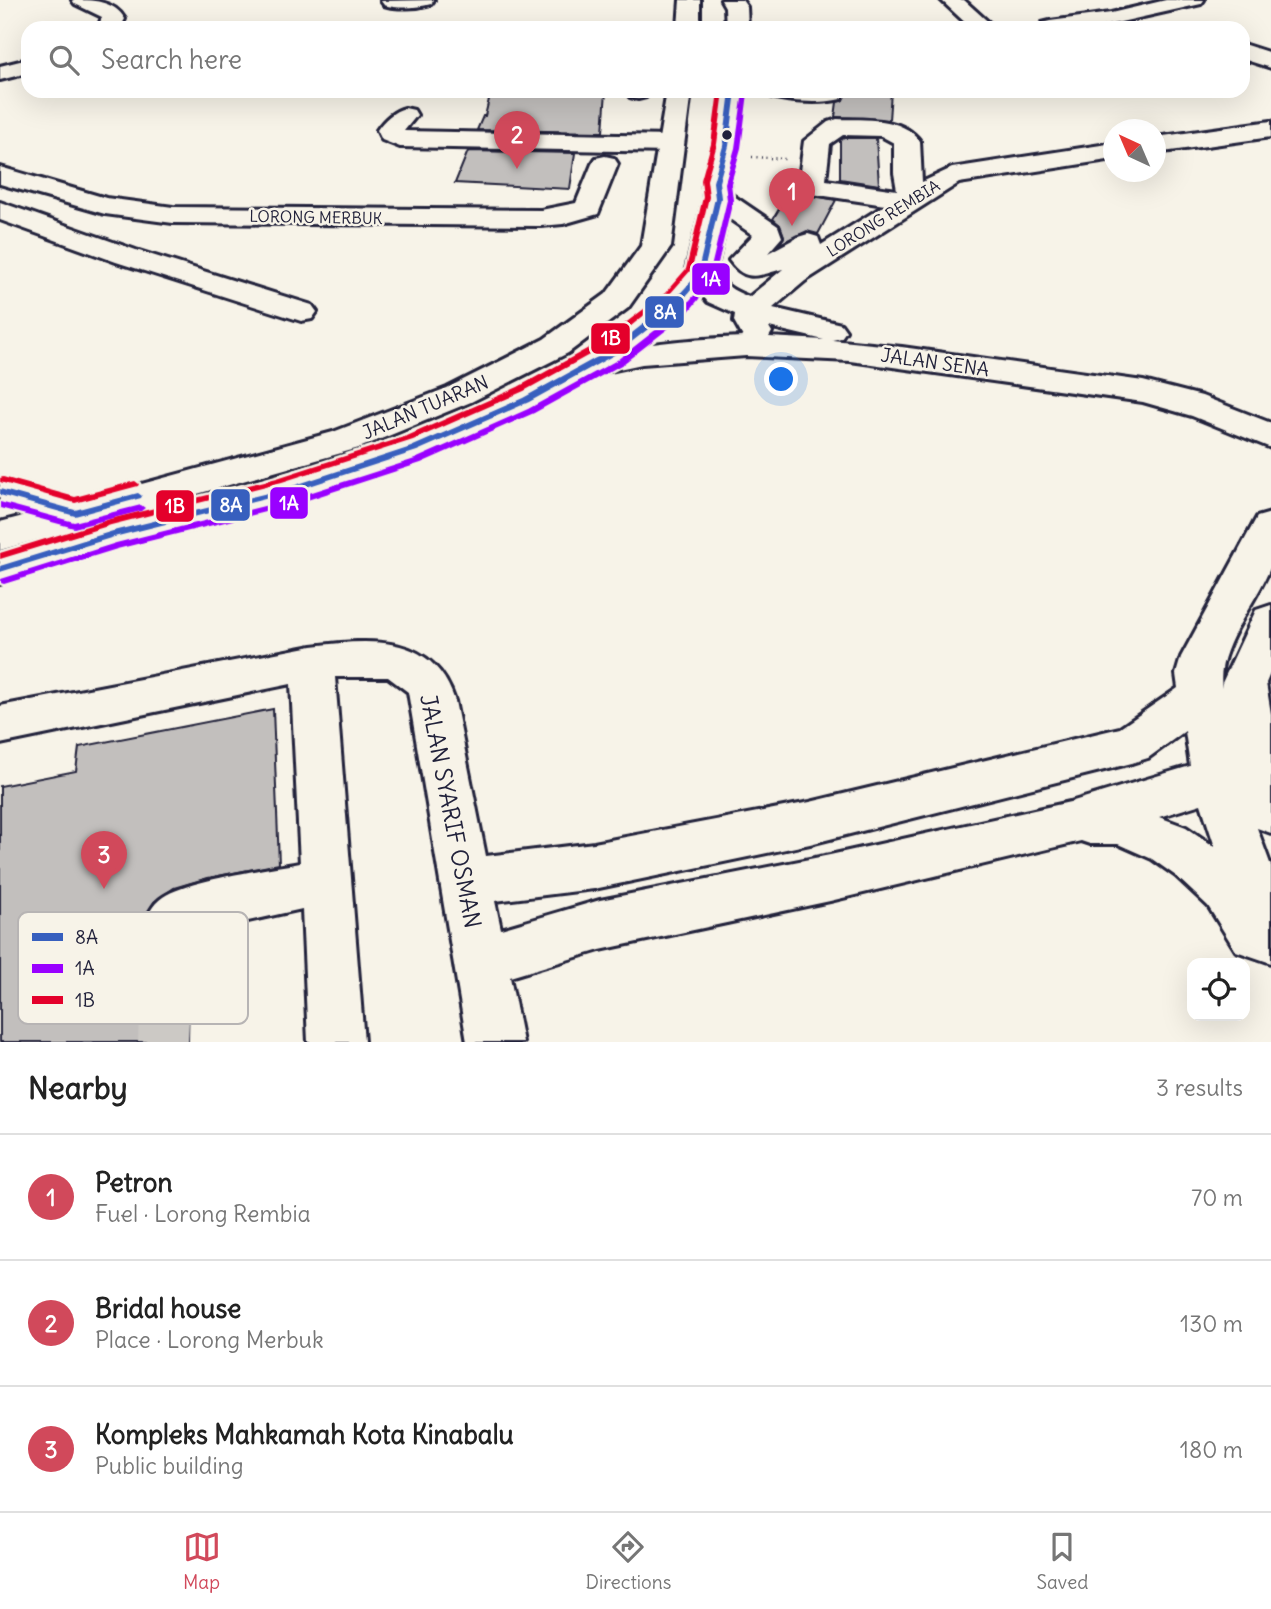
<!DOCTYPE html>
<html lang="en">
<head>
<meta charset="utf-8">
<style>
	body { margin:0; font-family:Delius,sans-serif; background:#f6f6f6; color:#222 }
	.controls { position:absolute; right:21px; bottom:21px; display:grid; overflow:hidden; border-radius:14px; box-shadow:0 7px 28px #0002 }
	.controls button { width:63px; height:63px; display:grid; place-items:center; padding:0; border:0; border-bottom:2px solid #e0e0e0; background:#fff; color:#222; font:35px sans-serif }
	.compass { position:absolute; left:1103px; top:119px; width:63px; height:63px; border-radius:50%; background:#fff; box-shadow:0 7px 28px #0002; rotate:316deg }
	.you { position:absolute; left:782px; top:380px; width:24px; height:24px; margin:-18px; border:5px solid #fff; border-radius:50%; background:#1a73e8; box-shadow:0 0 0 10px #1a73e833 }
	.badge { display:grid; place-items:center; width:46px; height:46px; border-radius:50%; background:#d1495b; color:#fff; font-size:23px; font-weight:700 }
	.pin { position:absolute; translate:-50% -58px; filter:drop-shadow(0 2px 4px #0008) }
	.pin::after { content:''; position:absolute; top:37px; width:24px; height:21px; background:inherit; clip-path:polygon(0 0,100% 0,50% 100%) }
	.list { margin:0; padding:0; list-style:none }
	h2 { display:flex; justify-content:space-between; align-items:center; height:91px; margin:0; padding:0 28px; font-size:30px }
	h2 small { font-size:23px; font-weight:400; color:#767676 }
	.list li { display:grid; grid-template-columns:46px 1fr auto; gap:21px; align-items:center; box-sizing:border-box; height:126px; padding:0 28px; border-top:2px solid #e0e0e0 }
	.list b { display:block; font-size:26px; white-space:nowrap }
	.list p { margin:0; font-size:23px; white-space:nowrap; color:#767676 }
	.list em { font-size:23px; font-style:normal; color:#767676 }
	.icon { flex:none; width:38px; height:38px; fill:none; stroke:currentColor; stroke-width:2; stroke-linecap:round; stroke-linejoin:round }
	.map { position:relative; flex:none; width:1271px; height:1042px; overflow:hidden }
	.search { position:absolute; background:#fff; box-shadow:0 7px 28px #0002; left:21px; right:21px; top:21px; height:77px; display:flex; align-items:center; gap:18px; box-sizing:border-box; padding:0 24px; border-radius:21px; color:#767676; font-size:26px }
	.sheet { height:469px; background:#fff }
	nav { display:flex; justify-content:space-around; align-items:center; box-sizing:border-box; height:98px; border-top:2px solid #e0e0e0; background:#fff; font-size:19px; color:#767676 }
	nav a { display:grid; justify-items:center; gap:4px }
	nav .on { color:#d1495b }
	.map>svg:first-child { display:block }
	.building { fill:#c2bfbd; stroke:#22223b; stroke-width:2 }
	.lines { fill:none; stroke-linecap:round; stroke-linejoin:round }
	.minor-tunnel { stroke:#ccc9c5; stroke-width:50; stroke-dasharray:50 24; stroke-linecap:butt }
	.minor-casing { stroke:#22223b; stroke-width:6 }
	.major-casing { stroke:#22223b; stroke-width:6 }
	.path { stroke:#22223b; stroke-width:2.5; stroke-dasharray:1 3.5; stroke-linecap:butt }
	.minor { fill:#f7f3e8; fill-rule:evenodd }
	.major { fill:#f7f3e8; fill-rule:evenodd }
	.bus-1-casing { stroke:#f7f3e8; stroke-width:5 }
	.bus-2-casing { stroke:#f7f3e8; stroke-width:5 }
	.bus-3-casing { stroke:#f7f3e8; stroke-width:5 }
	.bus-1 { fill:#375fbe; fill-rule:evenodd }
	.bus-2 { fill:#90f; fill-rule:evenodd }
	.bus-3 { fill:#e4002b; fill-rule:evenodd }
	.bus-dot { fill:#22223b; stroke:#f7f3e8; stroke-width:2.5 }
	.labels { text-anchor:middle; dominant-baseline:central; stroke-width:5; stroke-linejoin:round; paint-order:stroke }
	.far-street-label { font-size:16px; fill:#22223b; stroke:#f7f3e8 }
	.street-label { font-size:19px; fill:#22223b; stroke:#f7f3e8 }
	.near-street-label { font-size:23px; fill:#22223b; stroke:#f7f3e8 }
	.key { fill:#f7f3e8; stroke:#b7b4b4; stroke-width:2 }
	.key-label { font-size:19px; fill:#22223b }
	.line-badge { stroke:#f7f3e8; stroke-width:2.5 }
	.badge-label { font-size:19px; text-anchor:middle; font-weight:bold; fill:#fff }
</style>
</head>
<body>
<div class="map">
<svg width="1271" height="1042" viewBox="0 0 1271 1042">
	<rect width="100%" height="100%" fill="#f7f3e8"/>
	<filter id="ink" filterUnits="userSpaceOnUse"><feTurbulence type="fractalNoise" baseFrequency=".0143" numOctaves="2"/><feDisplacementMap in="SourceGraphic" scale="14" xChannelSelector="R" yChannelSelector="G"/><feConvolveMatrix kernelMatrix="1 2 1 2 8 2 1 2 1" color-interpolation-filters="sRGB"/></filter>
	<g filter="url(#ink)">
		<g class="building">
			<path d="M491 91H606L603 132 477 130 483 116H485Z"/>
			<path d="M845 91H891L889 120 835 117 837 102 843 100Z"/>
			<path d="M844 138H876L879 185 840 179V140Z"/>
			<path d="M468 151 575 153 570 189 455 183Z"/>
			<path d="M790 191 836 200 818 234 807 231 780 244 784 236 780 225 773 219Z"/>
			<path d="M273 709 279 864 208 878 174 888 154 902 140 927 148 946 167 955 190 944 188 1042H0V786L76 771 79 747Z"/>
		</g>
		<g class="lines">
			<path class="minor-tunnel" d="M163 1042 168 928"/>
			<g class="minor-casing">
				<g id="minor">
					<path d="M72 0C92 0 114 0 125 19L120 28H98L102 17 75 4Z"/>
					<path d="M434 0 431 4C417 8 398 9 384 5L381 1Z"/>
					<path d="M941 0H964L995 28H971Z"/>
					<path d="M1166 0H1204L1201 4 1094 28H1039L1042 23 1050 21 1111 13Z"/>
					<path d="M1243 44 1271 53V68L1243 59Z"/>
					<path d="M28 59V73L0 80V66Z"/>
					<path d="M626 91H650V92L646 97 638 99 630 97Z"/>
					<path d="M842 91 844 94 841 99C821 104 791 102 772 97L768 92Z"/>
					<path d="M405 108 414 110 417 115 404 131 671 136 680 139 684 144 680 149 671 152 400 147 382 140 377 130C384 120 393 111 405 108Z"/>
					<path d="M837 119C864 120 902 116 920 141L922 182 952 168 1114 143V159L959 183 805 281 773 308 841 324 846 331 841 338 832 340 902 347 1143 381 1202 396 1271 423V448L1192 416 1143 402 850 361 746 356 642 364 591 375 579 372 574 365 579 358C633 344 687 339 743 337L734 321 735 314 708 302 685 275 689 269C710 264 714 274 728 286 734 291 742 294 749 297L783 269C759 275 746 284 729 260L753 235 708 204 704 198 708 192 718 190 728 192 778 226 782 237 768 253 798 237 808 234 818 237 821 245 885 205 812 194 802 192 798 186 804 141 828 122ZM843 135 881 136 894 143V173L897 190 826 180 830 144ZM769 327 824 340 769 337 772 332Z"/>
					<path d="M1271 121V137L1156 153V137Z"/>
					<path d="M605 156 614 158 618 164 598 214 563 224 541 226 173 223 105 214 0 184V167L106 198 173 207 541 210 576 203 592 164 596 158Z"/>
					<path d="M0 202 136 250 312 305 317 312 312 319 301 321 116 262 0 220Z"/>
					<path d="M1271 513C1271 529 1271 553 1270 568 1256 604 1215 649 1222 688V683L1256 610 1271 605V671L1266 683 1271 714V833L1257 828 1271 866V963L1236 951 1208 906 1176 876 1152 859 1118 844H1090L1081 841 830 901 600 950 510 977 523 1042H467L408 692 388 677H335L364 1042H308L302 909 198 932 186 945 168 953 150 945 142 928C147 917 152 904 163 897 188 880 267 869 300 863L291 684 0 744V706L312 646C372 639 433 633 455 701L486 856 594 843 810 802 1120 728 1178 688 1176 674 1181 657 1257 517ZM1185 731 1190 766 1070 802 830 855 600 900 501 929 495 901 594 889 810 844 1132 763 1148 758ZM1201 804 1215 847 1186 827 1159 817Z"/>
				</g>
			</g>
			<g class="major-casing">
				<g id="major">
					<path d="M680 0H700V28H678Z"/>
					<path d="M721 0H742L747 7 748 28H726L725 7Z"/>
					<path d="M667 91H691L671 247 628 308 568 353 471 402 359 448 0 550V522L31 514 0 505V479L79 501 333 432 447 388 544 339 606 294 641 246Z"/>
					<path d="M721 91H745L739 146 730 182 732 198 715 275 687 310 625 359 538 408 427 457 295 501 119 546 0 584V554L113 520 275 481 401 441 514 392 601 345 665 296 685 273 704 198 702 182 713 146Z"/>
				</g>
			</g>
			<path class="path" d="M752 157 785 159"/>
			<use href="#minor" class="minor"/>
			<use href="#major" class="major"/>
			<g class="bus-1-casing">
				<g id="bus-1">
					<path d="M730 91H736L729 146 719 182 721 198 703 275 679 305 616 354 529 402 417 451 285 494 114 537 0 572V566L113 531 280 490 411 447 523 398 610 350 673 301 697 275 715 198 713 182 723 146Z"/>
					<path d="M0 489 75 510 138 493 142 496 141 498 75 516 0 495Z"/>
				</g>
			</g>
			<g class="bus-2-casing">
				<g id="bus-2">
					<path d="M743 92 748 93 741 148 731 183 733 200 714 280 687 314 623 364 534 413 421 463 289 506 117 549 4 584 1 583V579L116 543 284 501 415 459 528 409 617 360 681 310 708 280 727 200 725 183 735 148Z"/>
					<path d="M0 502 74 522 141 505 145 508 141 511 74 528 0 508Z"/>
				</g>
			</g>
			<g class="bus-3-casing">
				<g id="bus-3">
					<path d="M718 91H724L717 144 707 180 709 197 692 269 669 295 609 344 524 391 413 440 282 482 111 525 0 559V553L110 519 277 478 407 436 518 387 603 340 665 293 686 269 703 197 701 180 711 144Z"/>
					<path d="M3 477 75 497 135 481 139 484 138 486 75 503 0 482V478Z"/>
				</g>
			</g>
			<use href="#bus-1" class="bus-1"/>
			<use href="#bus-2" class="bus-2"/>
			<use href="#bus-3" class="bus-3"/>
		</g>
	</g>
	<circle class="bus-dot" cx="727" cy="135" r="6"/>
	<g class="labels">
		<g class="far-street-label">
			<text transform="translate(316 217) rotate(1)">LORONG MERBUK</text>
			<text transform="translate(883 218) rotate(-32)">LORONG REMBIA</text>
		</g>
		<g class="street-label">
			<text transform="translate(935 362) rotate(8)">JALAN SENA</text>
			<text transform="translate(425 407) rotate(-23)">JALAN TUARAN</text>
		</g>
		<g class="near-street-label">
			<text transform="translate(451 811) rotate(79)">JALAN SYARIF OSMAN</text>
		</g>
	</g>
	<rect x="18" y="912" width="230" height="112" rx="10" class="key"/>
	<rect x="32" y="933" width="31" height="8" fill="#375fbe"/>
	<rect x="32" y="964" width="31" height="9" fill="#90f"/>
	<rect x="32" y="996" width="31" height="8" fill="#e4002b"/>
	<g class="key-label">
		<text x="75" y="944">8A</text>
		<text x="75" y="975">1A</text>
		<text x="75" y="1007">1B</text>
	</g>
	<g class="line-badge">
		<rect x="691" y="262" width="40" height="34" rx="7" fill="#90f"/>
		<rect x="644" y="295" width="41" height="34" rx="7" fill="#375fbe"/>
		<rect x="590" y="322" width="41" height="33" rx="7" fill="#e4002b"/>
		<rect x="269" y="486" width="40" height="34" rx="7" fill="#90f"/>
		<rect x="210" y="488" width="41" height="34" rx="7" fill="#375fbe"/>
		<rect x="155" y="489" width="40" height="34" rx="7" fill="#e4002b"/>
	</g>
	<g class="badge-label">
		<text x="711" y="286">1A</text>
		<text x="665" y="319">8A</text>
		<text x="611" y="345">1B</text>
		<text x="289" y="510">1A</text>
		<text x="231" y="512">8A</text>
		<text x="175" y="513">1B</text>
	</g>
</svg>
<div class="controls">
<button><svg class="icon" aria-label="locate" viewBox="0 0 24 24"><circle cx="12" cy="12" r="6"/><path d="M12 2v4M12 18v4M2 12h4M18 12h4"/></svg></button>
</div>
<svg class="compass" viewBox="-18 -18 36 36"><path d="M0-13l5 13h-10z" fill="#e53935"/><path d="M0 13l5-13h-10z" fill="#767676"/></svg>
<div class="you"></div>
<div class="pin badge" style="left:792px;top:226px">1</div>
<div class="pin badge" style="left:517px;top:169px">2</div>
<div class="pin badge" style="left:104px;top:889px">3</div>
<div class="search"><svg class="icon" aria-label="search" viewBox="0 0 24 24"><circle cx="10" cy="10" r="6"/><path d="M15 15l6 6"/></svg>Search here</div>
</div>
<section class="sheet">
<h2>Nearby<small>3 results</small></h2>
<ul class="list">
<li><span class="badge">1</span><div><b>Petron</b><p>Fuel · Lorong Rembia</p></div><em>70 m</em></li>
<li><span class="badge">2</span><div><b>Bridal house</b><p>Place · Lorong Merbuk</p></div><em>130 m</em></li>
<li><span class="badge">3</span><div><b>Kompleks Mahkamah Kota Kinabalu</b><p>Public building</p></div><em>180 m</em></li>
</ul>
</section>
<nav>
<a class="on"><svg class="icon" aria-label="map" viewBox="0 0 24 24"><path d="M3 6l6-2 6 2 6-2v14l-6 2-6-2-6 2zM9 4v14M15 6v14"/></svg>Map</a>
<a><svg class="icon" aria-label="directions" viewBox="0 0 24 24"><path d="M12 3l9 9-9 9-9-9zM9 14v-3h6M13 9l2 2-2 2"/></svg>Directions</a>
<a><svg class="icon" aria-label="saved" viewBox="0 0 24 24"><path d="M7 4h10v16l-5-4-5 4z"/></svg>Saved</a>
</nav>
</body>
</html>
